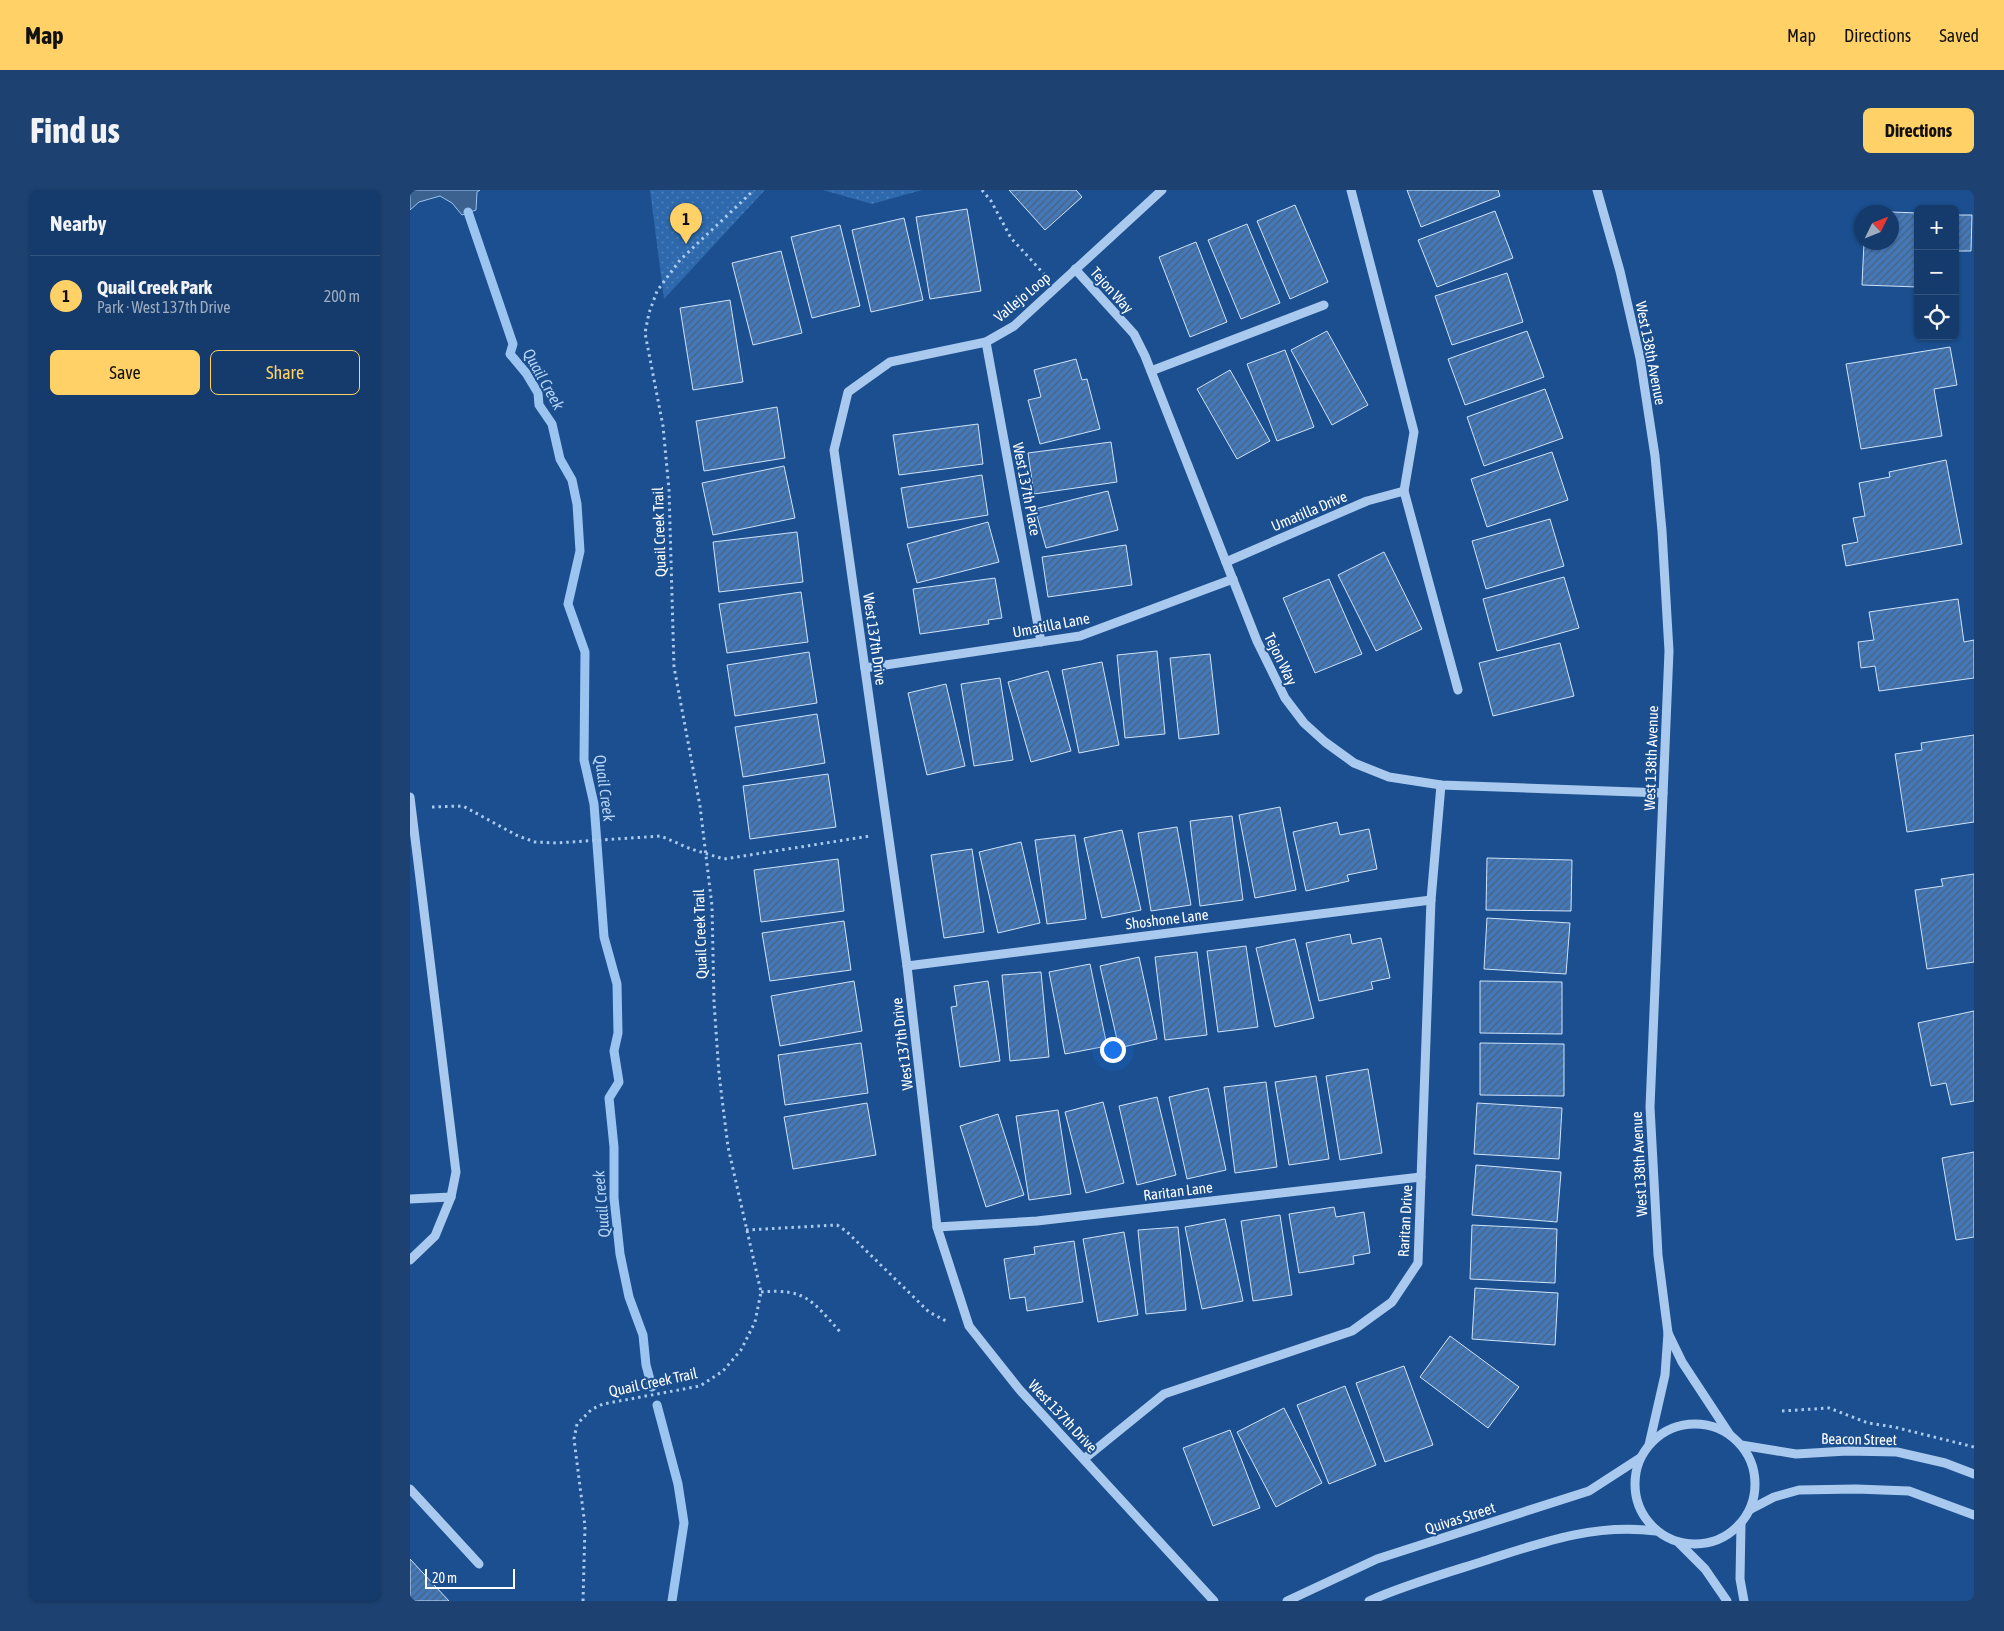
<!DOCTYPE html>
<html lang="en">
<head>
<meta charset="utf-8">
<style>
	body { margin:0; font-family:"Asap Condensed",sans-serif; background:#1d4271; color:#f1f3f6 }
	.controls { position:absolute; right:15px; top:15px; display:grid; overflow:hidden; border-radius:8px; box-shadow:0 1px 4px #0004 }
	.controls button { width:45px; height:45px; display:grid; place-items:center; padding:0; border:0; border-bottom:1px solid #33557e; background:#143b6b; color:#f1f3f6; font:25px sans-serif }
	.compass { position:absolute; left:1444px; top:15px; width:45px; height:45px; border-radius:50%; background:#143b6b; box-shadow:0 1px 4px #0004; rotate:47deg }
	.scale { position:absolute; left:15px; bottom:12px; width:90px; box-sizing:border-box; padding-left:5px; border:2px solid #fff; border-top:0; font-size:14px; line-height:18px; white-space:nowrap; color:#fff; -webkit-text-stroke:4px #1b4f8f; paint-order:stroke }
	.you { position:absolute; left:702px; top:859px; width:18px; height:18px; margin:-12px; border:4px solid #fff; border-radius:50%; background:#1a73e8; box-shadow:0 0 0 8px #1a73e833 }
	.badge { display:grid; place-items:center; width:32px; height:32px; border-radius:50%; background:#ffd166; color:#111; font-size:16px; font-weight:700 }
	.pin { position:absolute; translate:-50% -41px; filter:drop-shadow(0 1px 2px #0008) }
	.pin::after { content:''; position:absolute; top:26px; width:18px; height:15px; background:inherit; clip-path:polygon(0 0,100% 0,50% 100%) }
	.list { margin:0; padding:0; list-style:none }
	h2 { display:flex; justify-content:space-between; align-items:center; height:65px; margin:0; padding:0 20px; font-size:21px }
	h2 small { font-size:16px; font-weight:400; color:#9dadc1 }
	.list li { display:grid; grid-template-columns:32px 1fr auto; gap:15px; align-items:center; box-sizing:border-box; height:80px; padding:0 20px; border-top:1px solid #33557e }
	.list b { display:block; font-size:19px; white-space:nowrap }
	.list p { margin:0; font-size:16px; white-space:nowrap; color:#9dadc1 }
	.list em { font-size:16px; font-style:normal; color:#9dadc1 }
	.actions { display:flex; gap:10px; padding:15px 20px }
	.actions a { flex:1; padding:11px 0; border:1px solid #ffd166; border-radius:8px; text-align:center; font-size:18px; color:#ffd166 }
	.actions .main { background:#ffd166; color:#111 }
	.icon { flex:none; width:28px; height:28px; fill:none; stroke:currentColor; stroke-width:2; stroke-linecap:round; stroke-linejoin:round }
	.map { position:relative; flex:none; width:1564px; height:1411px; overflow:hidden; border-radius:8px }
	header { display:flex; align-items:center; gap:30px; box-sizing:border-box; height:70px; padding:0 25px; background:#ffd166; color:#111 }
	header strong { font-size:24px }
	nav { display:flex; gap:28px; margin-inline-start:auto; font-size:18px }
	.intro { display:flex; align-items:center; justify-content:space-between; box-sizing:border-box; height:120px; padding:0 30px }
	h1 { margin:0; font-size:35px }
	.button { padding:12px 22px; border-radius:8px; background:#ffd166; color:#111; font-size:18px; font-weight:700 }
	main { display:flex; gap:30px; padding:0 30px }
	aside { flex:1; background:#143b6b; border-radius:8px; box-shadow:0 1px 4px #0004 }
	.map>svg:first-child { display:block }
	.grass { fill:url(#grass-dots) }
	.water { fill:#3c6290; stroke:#9cc4f0 }
	.lines { fill:none; stroke-linecap:round; stroke-linejoin:round }
	.stream { stroke:#9cc4f0; stroke-width:9 }
	.building { fill:url(#building-hatch); stroke:#cfe3fa }
	.path { stroke:#a9c9ee; stroke-width:3; stroke-dasharray:2.5 4; stroke-linecap:butt }
	.minor { stroke:#a9c9ee; stroke-width:9 }
	.labels { text-anchor:middle; dominant-baseline:central; stroke-width:4; stroke-linejoin:round; paint-order:stroke }
	.street-label { font-size:15px; fill:#fff; stroke:#1b4f8f }
	.water-label { font-size:16px; font-style:italic; fill:#b5d3f5; stroke:#1b4f8f }
</style>
</head>
<body>
<header>
<strong>Map</strong>
<nav><a>Map</a><a>Directions</a><a>Saved</a></nav>
</header>
<div class="intro"><h1>Find us</h1><a class="button">Directions</a></div>
<main>
<aside>
<h2>Nearby<small></small></h2>
<ul class="list">
<li><span class="badge">1</span><div><b>Quail Creek Park</b><p>Park · West 137th Drive</p></div><em>200 m</em></li>
</ul>
<div class="actions"><a class="main">Save</a><a>Share</a></div>
</aside>
<div class="map">
<svg width="1564" height="1411" viewBox="0 0 1564 1411">
	<defs>
		<pattern id="grass-dots" width="8" height="8" patternUnits="userSpaceOnUse" patternTransform="scale(1.25)"><rect width="8" height="8" fill="#2e69ad"/><path d="M2 2h.1M6 6h.1" fill="none" stroke="#4d80b9" stroke-width="1.8" stroke-linecap="round"/></pattern>
		<pattern id="building-hatch" width="6" height="6" patternUnits="userSpaceOnUse" patternTransform="scale(1.25)"><rect width="6" height="6" fill="#4478b7"/><path d="M-1 1l2-2M0 6l6-6M5 7l2-2" fill="none" stroke="#486282"/></pattern>
	</defs>
	<rect width="100%" height="100%" fill="#1b4f8f"/>
	<g class="grass">
		<path d="M240 0H355L254 109Z"/>
		<path d="M413 0H512L462 14Z"/>
	</g>
	<path class="water" d="M0 0H70L67 2 66 20 52 25 42 13 30 6 9 12 0 20Z"/>
	<g class="lines">
		<g class="stream">
			<path d="M58 22 103 154 100 164 116 183 128 203 129 215 142 234 150 269 162 290 167 314 170 361 158 414 175 462 174 570 184 614 194 747 207 794 208 843 204 861 209 892 199 908 204 957V1008L210 1064 219 1107 233 1145 236 1175 242 1197"/>
			<path d="M247 1215 268 1294 274 1333 262 1411"/>
		</g>
	</g>
	<g class="building">
		<path d="M599 0H666L672 7 635 40Z"/>
		<path d="M997 0H1088L1090 6 1011 37Z"/>
		<path d="M885 15 918 92 880 109 847 31Z"/>
		<path d="M557 19 571 101 520 109 506 27Z"/>
		<path d="M1085 21 1103 68 1027 97 1008 50Z"/>
		<path d="M1455 21 1508 23V97L1452 95 1454 52H1482V22Z"/>
		<path d="M1545 25H1562L1561 61H1545Z"/>
		<path d="M494 28 513 110 461 122 442 40Z"/>
		<path d="M837 34 870 113 831 129 798 50Z"/>
		<path d="M430 35 450 116 402 128 381 47Z"/>
		<path d="M786 52 817 132 780 147 749 67Z"/>
		<path d="M371 61 392 143 343 155 322 73Z"/>
		<path d="M1097 83 1113 132 1042 155 1025 106Z"/>
		<path d="M320 110 333 192 283 200 270 118Z"/>
		<path d="M917 141 958 215 922 235 881 160Z"/>
		<path d="M1117 141 1134 187 1055 215 1038 169Z"/>
		<path d="M1540 157 1547 195 1524 199 1532 246 1451 259 1436 174Z"/>
		<path d="M875 160 904 237 867 251 837 174Z"/>
		<path d="M666 169 672 190 677 189 690 239 630 254 618 210 631 207 624 180Z"/>
		<path d="M820 180 860 251 827 269 787 199Z"/>
		<path d="M1135 199 1153 248 1074 276 1057 227Z"/>
		<path d="M367 217 375 268 294 281 286 231Z"/>
		<path d="M568 234 573 274 489 285 483 245Z"/>
		<path d="M701 252 707 292 624 304 618 263Z"/>
		<path d="M1142 262 1158 310 1077 337 1061 289Z"/>
		<path d="M1536 270 1552 354 1436 376 1432 355 1448 352 1443 328 1455 326 1449 293 1480 287 1479 282Z"/>
		<path d="M374 276 385 328 303 345 292 293Z"/>
		<path d="M572 285 578 325 498 338 491 298Z"/>
		<path d="M698 301 708 340 636 358 625 319Z"/>
		<path d="M1140 329 1154 376 1076 399 1062 351Z"/>
		<path d="M578 332 589 372 507 393 497 354Z"/>
		<path d="M387 342 393 392 309 402 303 352Z"/>
		<path d="M716 355 722 395 638 407 632 367Z"/>
		<path d="M974 362 1012 439 966 461 928 385Z"/>
		<path d="M1154 387 1169 438 1087 461 1073 409Z"/>
		<path d="M585 388 592 428 578 430 579 434 510 444 503 399Z"/>
		<path d="M919 389 952 464 905 483 873 408Z"/>
		<path d="M391 402 398 452 317 463 309 414Z"/>
		<path d="M1548 409 1554 452 1564 450V488L1469 501 1465 476 1451 478 1448 452 1464 450 1459 422Z"/>
		<path d="M1150 453 1164 506 1083 526 1069 473Z"/>
		<path d="M747 461 755 544 715 548 707 465Z"/>
		<path d="M399 462 407 513 325 526 317 475Z"/>
		<path d="M800 464 809 544 769 549 760 468Z"/>
		<path d="M692 472 709 555 669 563 652 480Z"/>
		<path d="M638 481 661 561 621 572 598 492Z"/>
		<path d="M590 488 603 570 564 576 551 494Z"/>
		<path d="M536 494 555 576 517 585 498 503Z"/>
		<path d="M407 524 415 573 333 587 325 537Z"/>
		<path d="M1564 545V632L1497 642 1485 564 1512 560 1511 553Z"/>
		<path d="M418 584 426 637 340 649 333 596Z"/>
		<path d="M870 617 886 700 845 708 829 625Z"/>
		<path d="M822 626 833 710 790 716 780 631Z"/>
		<path d="M927 632 930 645 959 639 967 679 937 685 939 691 896 701 883 642Z"/>
		<path d="M767 637 781 715 741 721 728 643Z"/>
		<path d="M712 640 731 720 692 728 674 648Z"/>
		<path d="M665 645 676 729 637 734 625 650Z"/>
		<path d="M611 652 630 733 588 743 569 662Z"/>
		<path d="M562 659 574 742 534 748 521 665Z"/>
		<path d="M1077 668 1162 670 1161 721 1076 720Z"/>
		<path d="M428 669 434 721 351 732 344 680Z"/>
		<path d="M1564 684V772L1517 779 1505 700 1533 696 1531 689Z"/>
		<path d="M1077 728 1160 733 1156 784 1074 779Z"/>
		<path d="M434 731 441 780 360 791 352 743Z"/>
		<path d="M940 744 942 754 971 748 980 788 961 792 963 799 909 811 896 753Z"/>
		<path d="M885 749 904 828 865 837 846 758Z"/>
		<path d="M836 756 848 837 808 842 797 761Z"/>
		<path d="M787 762 797 845 755 850 745 767Z"/>
		<path d="M729 767 747 849 709 858 690 776Z"/>
		<path d="M680 774 697 856 655 864 639 782Z"/>
		<path d="M631 782 639 867 600 871 592 785Z"/>
		<path d="M444 791 452 841 370 856 361 806Z"/>
		<path d="M578 791 590 871 550 877 541 817 547 816 544 796Z"/>
		<path d="M1070 791 1152 792V844L1070 843Z"/>
		<path d="M1564 821V911L1541 915 1536 893 1521 896 1508 833Z"/>
		<path d="M451 853 458 903 375 915 368 865Z"/>
		<path d="M1070 853 1154 854V906L1070 905Z"/>
		<path d="M958 879 972 963 930 970 916 886Z"/>
		<path d="M906 886 919 969 879 975 865 892Z"/>
		<path d="M856 892 867 977 825 983 814 897Z"/>
		<path d="M798 898 816 980 777 989 759 907Z"/>
		<path d="M747 907 766 985 727 995 709 916Z"/>
		<path d="M693 912 714 993 676 1003 655 922Z"/>
		<path d="M457 913 466 965 383 979 374 927Z"/>
		<path d="M1067 913 1152 918 1149 969 1064 964Z"/>
		<path d="M648 920 661 1004 619 1010 606 926Z"/>
		<path d="M588 924 614 1005 576 1017 550 936Z"/>
		<path d="M1564 962V1047L1546 1050 1532 968Z"/>
		<path d="M1066 975 1151 982 1147 1032 1062 1025Z"/>
		<path d="M924 1017 926 1027 954 1022 960 1063 943 1066 944 1074 889 1083 879 1024Z"/>
		<path d="M870 1025 882 1105 843 1111 831 1031Z"/>
		<path d="M815 1029 833 1111 792 1119 775 1037Z"/>
		<path d="M1062 1035 1147 1039 1145 1093 1060 1089Z"/>
		<path d="M768 1037 776 1120 736 1124 728 1040Z"/>
		<path d="M714 1042 728 1125 688 1132 673 1049Z"/>
		<path d="M664 1051 673 1112 617 1121 615 1107 600 1109 594 1069 625 1064 624 1057Z"/>
		<path d="M1065 1098 1148 1103 1145 1155 1062 1149Z"/>
		<path d="M1040 1146 1109 1197 1078 1238 1010 1187Z"/>
		<path d="M994 1176 1023 1255 975 1272 946 1193Z"/>
		<path d="M935 1196 966 1275 919 1294 887 1215Z"/>
		<path d="M874 1218 912 1293 866 1317 827 1242Z"/>
		<path d="M820 1240 850 1318 803 1336 773 1258Z"/>
		<path d="M0 1369 39 1411H0Z"/>
	</g>
	<g class="lines">
		<g class="path">
			<path d="M572 0 581 11 601 48 634 84"/>
			<path d="M22 617 53 616 108 646 125 652 146 653 251 646 281 659 314 669 460 646"/>
			<path d="M336 1040 427 1035 436 1041 519 1122 536 1131"/>
			<path d="M351 1102C397 1098 403 1112 432 1144"/>
			<path d="M1372 1221 1419 1218 1458 1233 1484 1237 1564 1257"/>
			<path d="M173 1411 175 1336 164 1249 167 1234 182 1219 193 1214 290 1196 313 1181 331 1160 345 1132 351 1102 318 957 309 884 304 812 302 716 290 616 264 477 259 300 253 236 235 143 239 123 247 101 270 70 344 0"/>
		</g>
		<g class="minor">
			<path d="M752 0 604 136 576 152 480 172 438 202 424 260 497 776 527 1037 559 1136 609 1199 804 1411"/>
			<path d="M941 0 1004 242 994 301 1048 500"/>
			<path d="M1187 0 1210 81 1230 168 1245 266 1252 341 1259 461 1240 917 1248 1065 1258 1143 1255 1185 1239 1255"/>
			<path d="M665 79 724 144 735 166 847 451 875 508 894 533 915 552 944 573 979 587 1031 595 1253 603"/>
			<path d="M576 152 631 452"/>
			<path d="M741 181 914 115"/>
			<path d="M816 372 957 311 994 301"/>
			<path d="M455 478 670 446 823 389"/>
			<path d="M0 607 46 982 41 1007 25 1046 0 1070"/>
			<path d="M497 776 1021 710"/>
			<path d="M0 1009 41 1007"/>
			<path d="M527 1037 627 1031 1011 987"/>
			<path d="M1258 1143 1272 1172 1320 1245"/>
			<circle cx="1285" cy="1294" r="60"/>
			<path d="M1331 1255 1386 1264 1437 1261 1487 1262 1535 1273 1564 1284"/>
			<path d="M674 1269 754 1204 942 1141 982 1112 1008 1073 1021 710 1031 595"/>
			<path d="M0 1299 69 1374"/>
			<path d="M1341 1319 1364 1307 1389 1300 1446 1299 1499 1301 1564 1325"/>
			<path d="M1331 1334 1330 1389 1334 1411"/>
			<path d="M1269 1353 1295 1379 1317 1411"/>
			<path d="M877 1411 967 1369 1179 1301 1230 1268"/>
			<path d="M959 1411C995 1395 1033 1384 1071 1372 1130 1353 1183 1333 1246 1341"/>
		</g>
	</g>
	<g class="labels">
		<g class="street-label">
			<text transform="translate(702 100) rotate(48)">Tejon Way</text>
			<text transform="translate(612 107) rotate(-40)">Vallejo Loop</text>
			<text transform="translate(1241 163) rotate(79)">West 138th Avenue</text>
			<text transform="translate(617 299) rotate(79)">West 137th Place</text>
			<text transform="translate(899 321) rotate(-23)">Umatilla Drive</text>
			<text transform="translate(249 342) rotate(-92)">Quail Creek Trail</text>
			<text transform="translate(641 435) rotate(-11)">Umatilla Lane</text>
			<text transform="translate(465 449) rotate(82)">West 137th Drive</text>
			<text transform="translate(871 469) rotate(64)">Tejon Way</text>
			<text transform="translate(1241 568) rotate(-88)">West 138th Avenue</text>
			<text transform="translate(757 729) rotate(-7)">Shoshone Lane</text>
			<text transform="translate(290 744) rotate(-92)">Quail Creek Trail</text>
			<text transform="translate(492 854) rotate(-97)">West 137th Drive</text>
			<text transform="translate(1229 974) rotate(-93)">West 138th Avenue</text>
			<text transform="translate(768 1001) rotate(-7)">Raritan Lane</text>
			<text transform="translate(995 1031) rotate(-87)">Raritan Drive</text>
			<text transform="translate(243 1192) rotate(-12)">Quail Creek Trail</text>
			<text transform="translate(653 1226) rotate(47)">West 137th Drive</text>
			<text transform="translate(1449 1249) rotate(1)">Beacon Street</text>
			<text transform="translate(1050 1328) rotate(-18)">Quivas Street</text>
		</g>
		<g class="water-label">
			<text transform="translate(134 189) rotate(61)">Quail Creek</text>
			<text transform="translate(195 598) rotate(82)">Quail Creek</text>
			<text transform="translate(191 1014) rotate(-95)">Quail Creek</text>
		</g>
	</g>
</svg>
<div class="controls">
<button>+</button>
<button>−</button>
<button><svg class="icon" aria-label="locate" viewBox="0 0 24 24"><circle cx="12" cy="12" r="6"/><path d="M12 2v4M12 18v4M2 12h4M18 12h4"/></svg></button>
</div>
<svg class="compass" viewBox="-18 -18 36 36"><path d="M0-13l5 13h-10z" fill="#e53935"/><path d="M0 13l5-13h-10z" fill="#9dadc1"/></svg>
<div class="scale">20 m</div>
<div class="you"></div>
<div class="pin badge" style="left:276px;top:54px">1</div>
</div>
</main>
</body>
</html>
